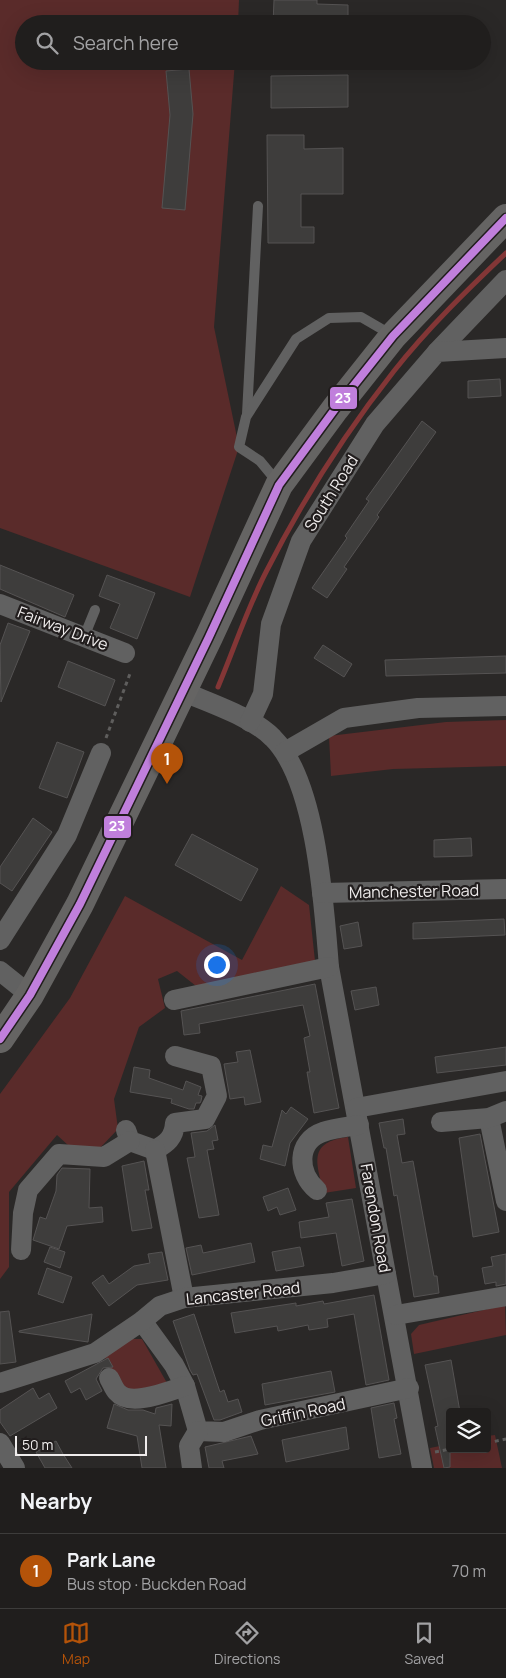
<!DOCTYPE html>
<html lang="en">
<head>
<meta charset="utf-8">
<style>
	body { margin:0; font-family:Manrope,sans-serif; background:#2d2b2a; color:#f1f3f6 }
	.controls { position:absolute; right:15px; bottom:15px; display:grid; overflow:hidden; border-radius:5px; box-shadow:0 5px 20px #0002 }
	.controls button { width:45px; height:45px; display:grid; place-items:center; padding:0; border:0; border-bottom:1px solid #3d3c3b; background:#201e1d; color:#f1f3f6; font:25px sans-serif }
	.scale { position:absolute; left:15px; bottom:12px; width:132px; box-sizing:border-box; padding-left:5px; border:2px solid #efecec; border-top:0; font-size:14px; line-height:18px; white-space:nowrap; color:#efecec; -webkit-text-stroke:4px #211d1d; paint-order:stroke }
	.you { position:absolute; left:216px; top:964px; width:18px; height:18px; margin:-12px; border:4px solid #fff; border-radius:50%; background:#1a73e8; box-shadow:0 0 0 8px #1a73e833 }
	.badge { display:grid; place-items:center; width:32px; height:32px; border-radius:50%; background:#b45309; color:#fff; font-size:16px; font-weight:700 }
	.pin { position:absolute; translate:-50% -41px; filter:drop-shadow(0 1px 2px #0008) }
	.pin::after { content:''; position:absolute; top:26px; width:18px; height:15px; background:inherit; clip-path:polygon(0 0,100% 0,50% 100%) }
	.list { margin:0; padding:0; list-style:none }
	h2 { display:flex; justify-content:space-between; align-items:center; height:65px; margin:0; padding:0 20px; font-size:21px }
	h2 small { font-size:16px; font-weight:400; color:#a2a2a4 }
	.list li { display:grid; grid-template-columns:32px 1fr auto; gap:15px; align-items:center; box-sizing:border-box; height:75px; padding:0 20px; border-top:1px solid #3d3c3b }
	.list b { display:block; font-size:19px; white-space:nowrap }
	.list p { margin:0; font-size:16px; white-space:nowrap; color:#a2a2a4 }
	.list em { font-size:16px; font-style:normal; color:#a2a2a4 }
	.icon { flex:none; width:28px; height:28px; fill:none; stroke:currentColor; stroke-width:2; stroke-linecap:round; stroke-linejoin:round }
	.map { position:relative; flex:none; width:506px; height:1468px; overflow:hidden }
	.search { position:absolute; background:#201e1d; box-shadow:0 5px 20px #0002; left:15px; right:15px; top:15px; height:55px; display:flex; align-items:center; gap:12px; box-sizing:border-box; padding:0 18px; border-radius:28px; color:#a2a2a4; font-size:19px }
	.sheet { height:140px; background:#201e1d }
	nav { display:flex; justify-content:space-around; align-items:center; box-sizing:border-box; height:70px; border-top:1px solid #3d3c3b; background:#201e1d; font-size:14px; color:#a2a2a4 }
	nav a { display:grid; justify-items:center; gap:2px }
	nav .on { color:#b45309 }
	.map>svg:first-child { display:block }
	.green { fill:#5a2b2a }
	.lines { fill:none; stroke-linecap:round; stroke-linejoin:round }
	.stream { stroke:#833636; stroke-width:5 }
	.building { fill:#3e3d3c; stroke:#555353 }
	.path { stroke:#5f5e5d; stroke-width:3; stroke-dasharray:4 4; stroke-linecap:butt }
	.lane { stroke:#616161; stroke-width:10 }
	.street { stroke:#616161; stroke-width:20 }
	.secondary { stroke:#656463; stroke-width:28 }
	.bus-1-casing { stroke:#211d1d; stroke-width:11 }
	.bus-1 { stroke:#c07fdc; stroke-width:8 }
	.labels { text-anchor:middle; dominant-baseline:central; stroke-width:4.5; stroke-linejoin:round; paint-order:stroke }
	.street-label { font-size:16px; fill:#efecec; stroke:#211d1d }
	.line-badge { stroke:#211d1d; stroke-width:2 }
	.badge-label { font-size:14px; text-anchor:middle; font-weight:bold; fill:#fff }
</style>
</head>
<body>
<div class="map">
<svg width="506" height="1468" viewBox="0 0 506 1468">
	<rect width="100%" height="100%" fill="#2a2827"/>
	<g class="green">
		<path d="M0 0H239L238 24H24V61H235L214 327 239 447 190 597 0 528Z"/>
		<path d="M506 720V766L393 769 331 776 329 736 446 722Z"/>
		<path d="M281 886 309 905 315 961 196 986 177 971 158 979 165 1008 139 1027 114 1099 118 1129 100 1148 69 1146 57 1135 9 1192V1267L0 1279V1094L70 998 125 896 242 960Z"/>
		<path d="M348 1137 356 1188 324 1193C316 1162 308 1142 348 1137Z"/>
		<path d="M505 1305 506 1335 414 1354 411 1334 419 1325Z"/>
		<path d="M128 1339H142L167 1383 153 1391 123 1390 104 1356Z"/>
		<path d="M495 1435 502 1468H434L430 1448 450 1444V1449H487V1436Z"/>
	</g>
	<g class="lines">
		<path class="stream" d="M218 687C234 649 247 609 266 572 302 501 345 433 394 371 428 328 467 290 506 253"/>
	</g>
	<g class="building">
		<path d="M274 0H317V4L348 5V24H273Z"/>
		<path d="M189 69 193 114 185 210 162 208 170 115 166 71Z"/>
		<path d="M348 75V107L271 108V76Z"/>
		<path d="M267 135H304V149L343 148V194H301V227H314V243H268Z"/>
		<path d="M500 379 501 396 468 398V381Z"/>
		<path d="M422 421 436 432 377 515 379 517 344 567 347 569 327 598 312 588 347 538 345 536 369 501 366 499Z"/>
		<path d="M0 565 74 595 65 617 0 589Z"/>
		<path d="M107 575 155 593 137 639 110 628 120 604 99 596Z"/>
		<path d="M8 623 30 631 1 702 0 645Z"/>
		<path d="M323 645 352 664 344 677 314 658Z"/>
		<path d="M506 656V673L386 676 385 660Z"/>
		<path d="M68 661 115 680 105 706 58 687Z"/>
		<path d="M57 742 84 752 67 798 39 788Z"/>
		<path d="M33 818 52 832 12 891 0 883V867Z"/>
		<path d="M192 834 258 869 241 901 175 865Z"/>
		<path d="M471 838 472 856 434 857V840Z"/>
		<path d="M504 919 505 935 413 939V923Z"/>
		<path d="M358 922 362 946 344 949 340 926Z"/>
		<path d="M315 984 339 1108 314 1113 307 1072H310L304 1038 310 1036 303 1005 199 1024 200 1033 184 1035 181 1011Z"/>
		<path d="M376 987 379 1005 355 1010 351 991Z"/>
		<path d="M506 1047V1065L437 1073 435 1057Z"/>
		<path d="M250 1050 261 1102 245 1105 244 1097 230 1099 224 1064 238 1062 236 1052Z"/>
		<path d="M134 1067 150 1070 149 1078 183 1090 186 1081 201 1087 198 1095 202 1096 201 1101 200 1103H196L194 1109H189L171 1103 172 1099 130 1092Z"/>
		<path d="M291 1107 308 1119 290 1143 285 1166 260 1159 263 1145 272 1147 282 1110 286 1114Z"/>
		<path d="M403 1119 405 1134 397 1135 402 1163 413 1161 434 1276H437L439 1293 414 1297 397 1195 394 1196 386 1148H384L379 1123Z"/>
		<path d="M215 1125 218 1140 212 1141 214 1149 207 1150 219 1215 199 1218 187 1158 195 1157 191 1133 207 1131Z"/>
		<path d="M480 1134 499 1232 473 1237 459 1138Z"/>
		<path d="M144 1161 149 1190H145L152 1228 132 1231 122 1166Z"/>
		<path d="M62 1168 90 1169 89 1208 102 1207 103 1222 67 1226 59 1249 33 1240 40 1217 46 1219 56 1191 57 1175Z"/>
		<path d="M288 1188 296 1210 280 1215 277 1207 268 1211 263 1197Z"/>
		<path d="M352 1199 364 1261 342 1266 336 1233 301 1238 299 1222 329 1217 326 1203Z"/>
		<path d="M251 1243 255 1262 192 1275 186 1248 201 1245 203 1253Z"/>
		<path d="M50 1247 65 1252 60 1268 44 1262Z"/>
		<path d="M300 1247 304 1266 276 1271 272 1252Z"/>
		<path d="M162 1252 168 1280 137 1285 109 1306 92 1283 103 1275 109 1284 134 1266 150 1263 148 1254Z"/>
		<path d="M506 1254V1284L496 1286V1282L485 1284 482 1268 493 1266 491 1257Z"/>
		<path d="M47 1268 72 1277 63 1303 38 1294Z"/>
		<path d="M374 1295 389 1380 366 1385 354 1314 327 1319 328 1327 309 1330 308 1325 278 1331 277 1326 235 1333 231 1313 296 1303V1306L323 1301 324 1304Z"/>
		<path d="M9 1311 16 1362 0 1364V1312Z"/>
		<path d="M92 1314 88 1342 19 1332V1331Z"/>
		<path d="M194 1314 220 1392 224 1390 228 1402 238 1399 242 1412 220 1420H214L197 1374 193 1375 190 1370 173 1321Z"/>
		<path d="M108 1358 113 1367 103 1368 96 1379 102 1391 86 1400 80 1388 71 1393 65 1381Z"/>
		<path d="M451 1360 460 1412H450V1467L444 1468 435 1427 438 1426 425 1365Z"/>
		<path d="M331 1371 335 1392 265 1405 262 1384Z"/>
		<path d="M33 1388 39 1399 49 1393 57 1408 10 1436 0 1422V1410Z"/>
		<path d="M394 1403 397 1418 394 1419 401 1454 379 1458 371 1408Z"/>
		<path d="M114 1404 128 1410H143L155 1414 156 1408 172 1404 171 1426 159 1425 166 1468H142L137 1436 107 1428Z"/>
		<path d="M346 1427 349 1449 286 1462 282 1440Z"/>
		<path d="M251 1436 258 1454 222 1461 224 1468H209L205 1447Z"/>
		<path d="M56 1441 63 1454 72 1468H45L36 1452Z"/>
	</g>
	<g class="lines">
		<g class="path">
			<path d="M106 738 131 671"/>
			<path d="M487 1443 506 1439"/>
			<path d="M435 1452 450 1449"/>
		</g>
		<g class="lane">
			<path d="M247 414 258 206"/>
			<path d="M279 484 260 461 239 447 246 417 296 339 329 318 361 317 392 335"/>
			<path d="M84 637 95 610"/>
		</g>
		<g class="street">
			<path d="M437 352 506 280"/>
			<path d="M0 604 125 653"/>
			<path d="M182 691C209 703 253 717 273 738 317 782 324 907 329 967L422 1468"/>
			<path d="M250 722 263 694 271 624 301 541 375 424 437 352 506 348"/>
			<path d="M285 752 344 718 418 708 506 706"/>
			<path d="M322 893 506 889"/>
			<path d="M0 940 67 835 101 753"/>
			<path d="M0 971 30 995"/>
			<path d="M174 1000 329 967"/>
			<path d="M356 1108 506 1081"/>
			<path d="M489 1118 506 1201"/>
			<path d="M441 1122 489 1118 506 1111"/>
			<path d="M126 1130 130 1141 155 1150C167 1143 174 1138 175 1123L205 1119 217 1096 211 1066 175 1056"/>
			<path d="M155 1150 184 1298"/>
			<path d="M317 1190C297 1174 296 1141 323 1132 334 1128 347 1127 359 1125"/>
			<path d="M21 1250 23 1213 28 1190 59 1154 104 1157 130 1141"/>
			<path d="M396 1315 506 1296"/>
			<path d="M142 1321 174 1365 185 1386 198 1431 224 1432 260 1420 409 1388"/>
			<path d="M109 1378C112 1383 114 1389 117 1392 130 1408 169 1391 185 1386"/>
			<path d="M0 1383 95 1353 142 1321 160 1306 184 1298 333 1283 386 1274"/>
			<path d="M0 1443 15 1468"/>
			<path d="M192 1468 189 1446 198 1431"/>
		</g>
		<path class="secondary" d="M0 1039 30 995 80 904 209 637 279 485 335 409 393 336 506 218"/>
		<g class="bus-1-casing">
			<path id="bus-1" d="M0 1039 30 995 80 904 209 637 279 485 335 409 393 336 506 218"/>
		</g>
		<use href="#bus-1" class="bus-1"/>
	</g>
	<g class="labels">
		<g class="street-label">
			<text transform="translate(331 493) rotate(-58)">South Road</text>
			<text transform="translate(63 628) rotate(21)">Fairway Drive</text>
			<text transform="translate(414 891) rotate(-1)">Manchester Road</text>
			<text transform="translate(376 1218) rotate(80)">Farendon Road</text>
			<text transform="translate(243 1293) rotate(-6)">Lancaster Road</text>
			<text transform="translate(303 1412) rotate(-12)">Griffin Road</text>
		</g>
	</g>
	<g class="line-badge">
		<rect x="329" y="386" width="29" height="24" rx="5" fill="#c07fdc"/>
		<rect x="103" y="815" width="29" height="24" rx="5" fill="#c07fdc"/>
	</g>
	<g class="badge-label">
		<text x="343" y="403">23</text>
		<text x="117" y="831">23</text>
	</g>
</svg>
<div class="controls">
<button><svg class="icon" aria-label="layers" viewBox="0 0 24 24"><path d="M12 4l9 5-9 5-9-5zM3 14l9 5 9-5"/></svg></button>
</div>
<div class="scale">50 m</div>
<div class="you"></div>
<div class="pin badge" style="left:167px;top:784px">1</div>
<div class="search"><svg class="icon" aria-label="search" viewBox="0 0 24 24"><circle cx="10" cy="10" r="6"/><path d="M15 15l6 6"/></svg>Search here</div>
</div>
<section class="sheet">
<h2>Nearby<small></small></h2>
<ul class="list">
<li><span class="badge">1</span><div><b>Park Lane</b><p>Bus stop · Buckden Road</p></div><em>70 m</em></li>
</ul>
</section>
<nav>
<a class="on"><svg class="icon" aria-label="map" viewBox="0 0 24 24"><path d="M3 6l6-2 6 2 6-2v14l-6 2-6-2-6 2zM9 4v14M15 6v14"/></svg>Map</a>
<a><svg class="icon" aria-label="directions" viewBox="0 0 24 24"><path d="M12 3l9 9-9 9-9-9zM9 14v-3h6M13 9l2 2-2 2"/></svg>Directions</a>
<a><svg class="icon" aria-label="saved" viewBox="0 0 24 24"><path d="M7 4h10v16l-5-4-5 4z"/></svg>Saved</a>
</nav>
</body>
</html>
